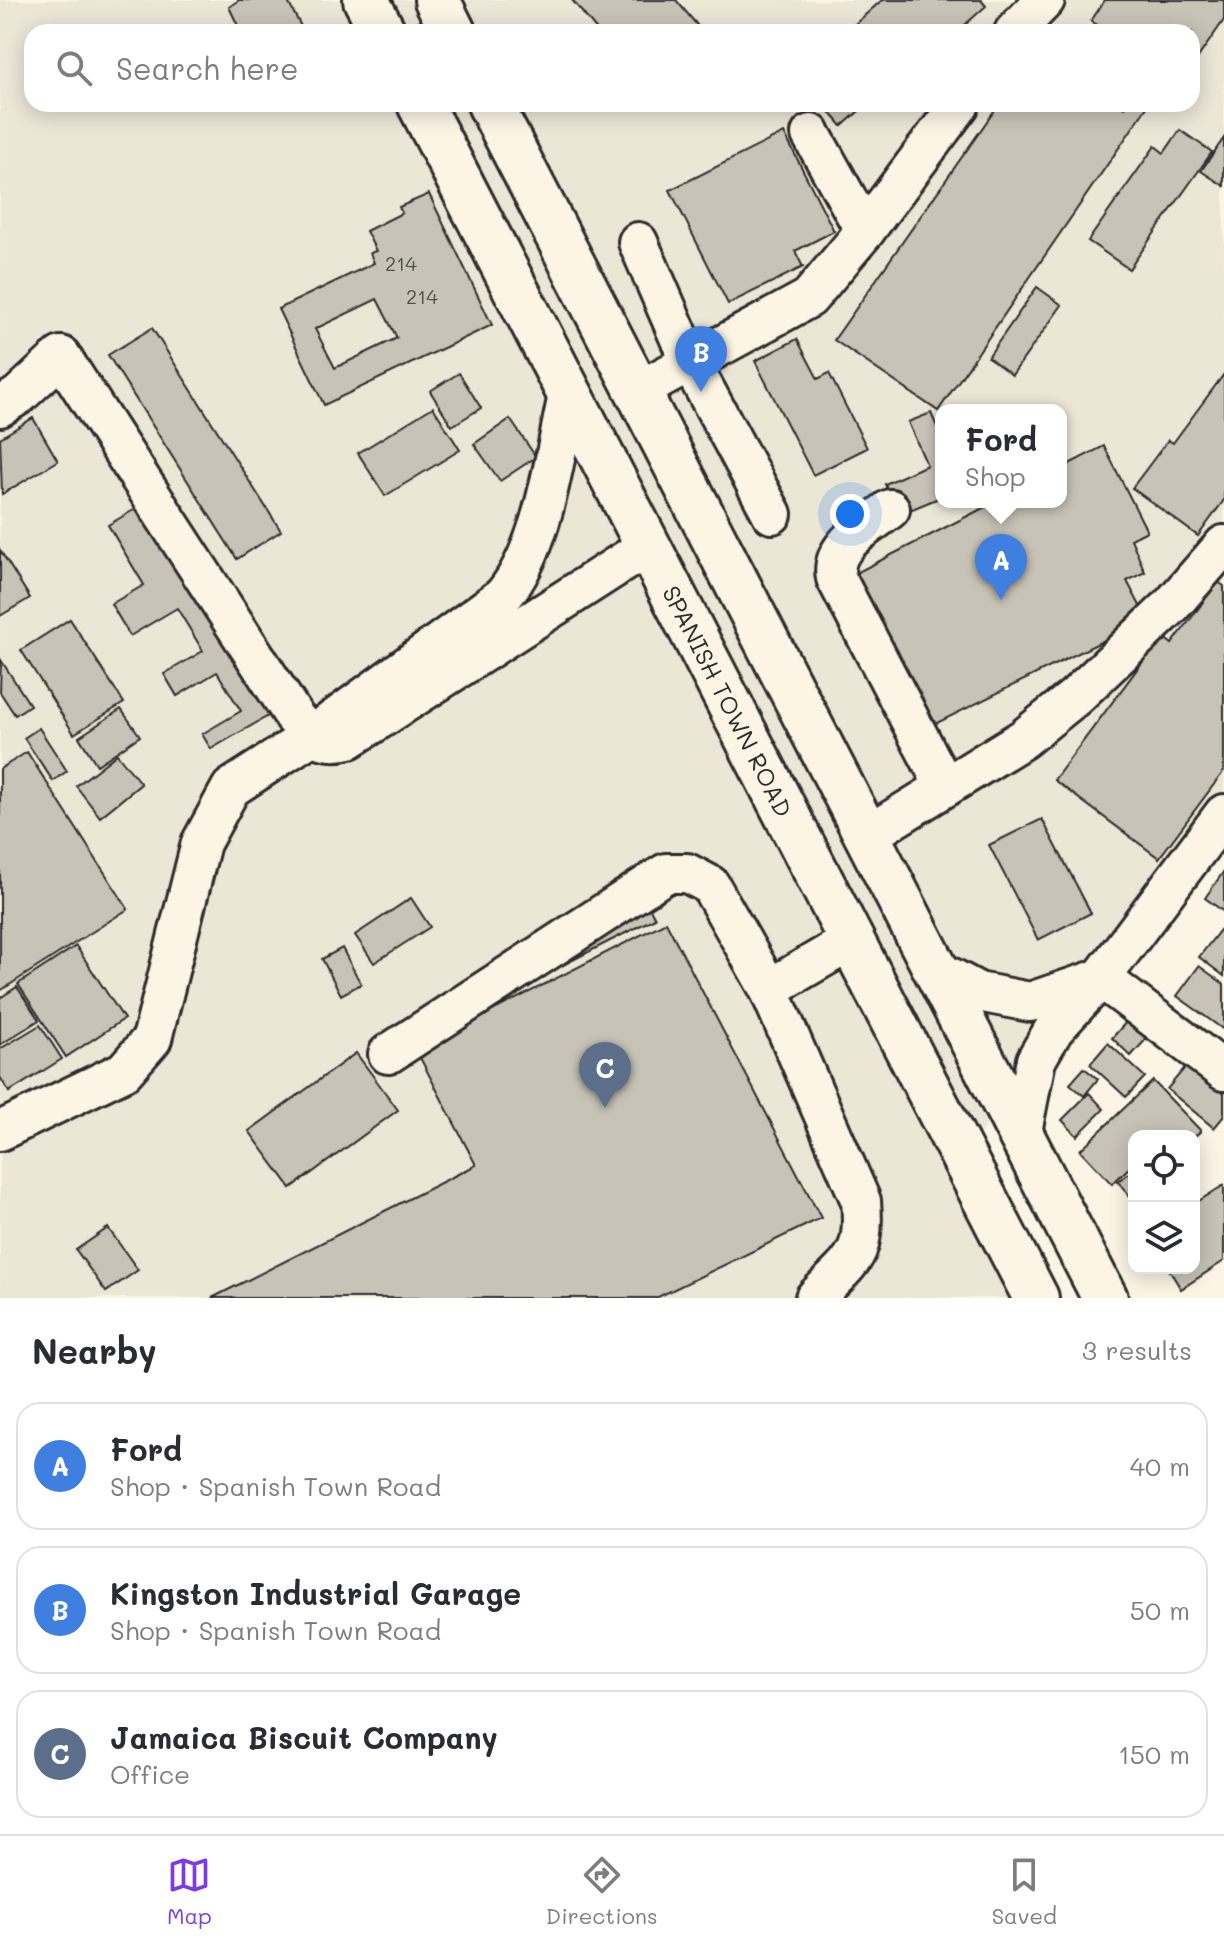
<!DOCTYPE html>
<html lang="en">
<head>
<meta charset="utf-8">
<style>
	body { margin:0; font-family:Mali,sans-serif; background:#f7f7f7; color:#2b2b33 }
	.controls { position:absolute; right:24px; bottom:24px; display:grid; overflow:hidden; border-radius:16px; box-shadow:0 4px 20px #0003 }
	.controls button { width:72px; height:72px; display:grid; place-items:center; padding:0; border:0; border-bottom:2px solid #e1e1e2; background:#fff; color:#2b2b33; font:40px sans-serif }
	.you { position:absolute; left:850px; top:514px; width:28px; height:28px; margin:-20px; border:6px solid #fff; border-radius:50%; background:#1a73e8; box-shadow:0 0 0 12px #1a73e833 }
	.badge { display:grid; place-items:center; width:52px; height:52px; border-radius:50%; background:#7c3aed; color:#fff; font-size:26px; font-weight:700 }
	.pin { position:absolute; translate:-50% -66px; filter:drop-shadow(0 2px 4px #0008) }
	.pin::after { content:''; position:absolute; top:42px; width:28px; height:24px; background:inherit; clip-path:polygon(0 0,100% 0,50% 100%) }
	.popup { position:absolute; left:935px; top:404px; width:132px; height:104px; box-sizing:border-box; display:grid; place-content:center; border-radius:16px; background:#fff; filter:drop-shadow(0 2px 6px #0005); font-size:26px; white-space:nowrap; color:#7c7c81 }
	.popup b { font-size:30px; color:#2b2b33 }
	.popup::after { content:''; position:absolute; left:50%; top:100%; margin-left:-16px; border:16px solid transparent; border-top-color:#fff }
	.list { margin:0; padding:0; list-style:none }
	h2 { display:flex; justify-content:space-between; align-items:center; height:104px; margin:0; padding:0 32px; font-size:34px }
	h2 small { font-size:26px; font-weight:400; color:#7c7c81 }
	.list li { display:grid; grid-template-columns:52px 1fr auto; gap:24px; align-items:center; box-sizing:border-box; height:128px; margin:0 16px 16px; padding:0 16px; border:2px solid #e1e1e2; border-radius:24px }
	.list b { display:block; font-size:30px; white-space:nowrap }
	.list p { margin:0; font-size:26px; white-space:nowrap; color:#7c7c81 }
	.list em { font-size:26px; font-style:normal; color:#7c7c81 }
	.icon { flex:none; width:44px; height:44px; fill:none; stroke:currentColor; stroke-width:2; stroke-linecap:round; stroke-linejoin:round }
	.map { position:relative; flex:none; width:1224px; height:1298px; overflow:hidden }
	.search { position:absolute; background:#fff; box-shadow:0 4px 20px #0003; left:24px; right:24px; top:24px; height:88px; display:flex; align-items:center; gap:20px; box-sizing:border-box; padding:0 28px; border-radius:24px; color:#7c7c81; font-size:30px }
	.sheet { height:536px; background:#fff }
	nav { display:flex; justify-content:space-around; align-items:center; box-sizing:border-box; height:112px; border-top:2px solid #e1e1e2; background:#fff; font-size:22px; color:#7c7c81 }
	nav a { display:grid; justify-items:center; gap:4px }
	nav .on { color:#7c3aed }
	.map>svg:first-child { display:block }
	.built { fill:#ece6d7; fill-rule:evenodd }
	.building { fill:#c8c3b7; stroke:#2b2b2b; stroke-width:2; fill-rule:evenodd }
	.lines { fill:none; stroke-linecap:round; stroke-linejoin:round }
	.minor-casing { stroke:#2b2b2b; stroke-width:44 }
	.highway-casing { stroke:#2b2b2b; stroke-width:50 }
	.minor { stroke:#fcf5e5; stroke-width:38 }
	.highway { stroke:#fcf5e5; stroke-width:44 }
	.labels { text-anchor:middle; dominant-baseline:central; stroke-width:6; stroke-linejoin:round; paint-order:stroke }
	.number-label { font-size:20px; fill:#52514e }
	.street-label { font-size:24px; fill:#2b2b2b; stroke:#fcf5e5 }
</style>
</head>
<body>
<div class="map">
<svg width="1224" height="1298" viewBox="0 0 1224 1298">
	<rect width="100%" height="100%" fill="#fcf5e5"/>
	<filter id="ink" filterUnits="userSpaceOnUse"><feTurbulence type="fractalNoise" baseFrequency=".0125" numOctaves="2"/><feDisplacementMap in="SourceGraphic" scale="16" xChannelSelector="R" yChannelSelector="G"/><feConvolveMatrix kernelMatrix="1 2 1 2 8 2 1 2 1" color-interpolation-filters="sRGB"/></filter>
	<g filter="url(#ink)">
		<path class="built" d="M0 0H1224V805L950 1174 1012 1298H0ZM32 32H1192V104H32ZM941 410H1061V502H941Z"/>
		<g class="building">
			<path d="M239 0H287L304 32H241L229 7Z"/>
			<path d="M572 0H676L697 25 689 32H598Z"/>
			<path d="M882 0H981L986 6 957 32H846Z"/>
			<path d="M1105 0H1224V20L1192 66V32H1107L1091 21Z"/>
			<path d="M823 104H867L842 126Z"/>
			<path d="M999 104H1119L1124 107 1126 104H1149L938 411 834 340Z"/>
			<path d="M1180 130 1212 152 1129 269 1088 241 1155 146 1164 153Z"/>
			<path d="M784 133 834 231 795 251 803 267 728 304 670 190Z"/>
			<path d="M1224 138V186L1201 171Z"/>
			<path d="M429 194 492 325 324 405 278 309 374 263 370 253 376 251 366 231 402 213 399 207ZM377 299 397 338 335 368 315 329Z"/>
			<path d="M1037 287 1062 305 1012 375 988 357Z"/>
			<path d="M152 328 281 531 237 559 108 355Z"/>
			<path d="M797 339 818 379 829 373 867 448 813 475 755 361Z"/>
			<path d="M459 373 481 408 452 426 430 391Z"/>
			<path d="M1224 374V500L1198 536 1132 488 1168 440 1173 443Z"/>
			<path d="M433 407 460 450 385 496 358 453Z"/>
			<path d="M931 413 941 436V497L898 515 885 484 927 465 908 422Z"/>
			<path d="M33 418 58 461 2 494 0 438Z"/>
			<path d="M510 419 536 457 500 481 474 444Z"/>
			<path d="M1104 446 1147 531 1131 539 1145 572 1127 581 1147 619 925 729 854 574 995 502H1061V468Z"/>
			<path d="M144 504 270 715 211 749 202 734 241 711 217 672 177 696 164 674 203 651 177 608 130 636 111 604 144 585 108 525Z"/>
			<path d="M0 550 30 598 0 616Z"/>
			<path d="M1218 582 1224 586V771L1159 858 1054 780 1162 636 1172 644Z"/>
			<path d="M70 619 124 703 74 734 21 650Z"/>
			<path d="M1 660 30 705 15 715 0 692Z"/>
			<path d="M121 709 140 736 97 765 79 737Z"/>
			<path d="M39 728 67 771 53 781 24 738Z"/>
			<path d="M27 752 128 909 0 991V769Z"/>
			<path d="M117 754 141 784 100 817 76 786Z"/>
			<path d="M1042 819 1091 913 1038 940 989 845Z"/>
			<path d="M1224 871V912L1205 898Z"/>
			<path d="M411 898 430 927 374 963 355 935Z"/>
			<path d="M648 905 655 918 555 969 549 955Z"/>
			<path d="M666 922 821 1218 656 1298H212L476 1165 416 1050Z"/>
			<path d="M1220 930 1224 933V976L1199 957Z"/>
			<path d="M76 946 124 1019 66 1057 18 984Z"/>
			<path d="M342 948 361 984 341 995 322 959Z"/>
			<path d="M1199 966 1224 984V1030L1177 996Z"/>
			<path d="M17 987 39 1020 0 1045V998Z"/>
			<path d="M1128 1020 1148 1037 1131 1056 1112 1038Z"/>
			<path d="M40 1025 62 1059 9 1092 0 1077V1049Z"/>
			<path d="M1108 1043 1145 1077 1126 1097 1090 1064Z"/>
			<path d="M356 1053 398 1110 291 1188 249 1131Z"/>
			<path d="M1193 1058 1224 1085V1116L1214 1128 1167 1089Z"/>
			<path d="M1084 1068 1098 1079 1084 1096 1070 1084Z"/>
			<path d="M1153 1081 1201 1131 1194 1137 1134 1136V1163L1112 1184 1080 1150Z"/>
			<path d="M1089 1093 1104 1109 1077 1136 1062 1120Z"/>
			<path d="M1134 1170V1203L1118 1181Z"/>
			<path d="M1224 1185V1261L1181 1289 1168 1268H1194V1204Z"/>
			<path d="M108 1228 138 1270 106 1292 76 1250Z"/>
		</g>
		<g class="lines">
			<g class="minor-casing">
				<g id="minor">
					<path d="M1014 32 1045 0"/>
					<path d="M811 134 865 231"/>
					<path d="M638 242 690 362 772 514"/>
					<path d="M638 391 809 298 865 231 960 104"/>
					<path d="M0 407 19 395 61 356 295 718C311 736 324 746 349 739L648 546"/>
					<path d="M890 509C868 527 829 546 836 578L945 787"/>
					<path d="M866 836 1023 739 1075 697 1170 607 1224 545"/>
					<path d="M935 969 978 992 1030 1002 1095 980"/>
					<path d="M1101 978 1224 1071"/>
					<path d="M769 989 851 941"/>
					<path d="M388 1054 666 873H687L710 885 769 989 861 1201C866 1258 852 1259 815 1298"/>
					<path d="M0 1131 124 1071 152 1039 201 843 231 788 311 736 503 596C545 546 554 455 569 391"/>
					<path d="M1021 1137 1036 1060 1054 1029 1101 978 1224 814"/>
				</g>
			</g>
			<g class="highway-casing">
				<g id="highway">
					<path d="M366 0 383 32"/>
					<path d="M437 0 453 32"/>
					<path d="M420 104 1036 1298"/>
					<path d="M490 104 1105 1298"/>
				</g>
			</g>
			<use href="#minor" class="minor"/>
			<use href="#highway" class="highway"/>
		</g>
	</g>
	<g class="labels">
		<g class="number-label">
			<text x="401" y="263">214</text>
			<text x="422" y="296">214</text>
		</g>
		<g class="street-label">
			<text transform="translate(728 701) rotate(63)">SPANISH TOWN ROAD</text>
		</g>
	</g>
</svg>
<div class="controls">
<button><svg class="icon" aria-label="locate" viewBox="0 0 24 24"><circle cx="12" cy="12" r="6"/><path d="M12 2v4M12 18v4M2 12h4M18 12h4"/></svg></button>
<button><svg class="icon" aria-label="layers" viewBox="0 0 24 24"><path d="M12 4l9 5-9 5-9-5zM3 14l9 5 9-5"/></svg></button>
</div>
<div class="you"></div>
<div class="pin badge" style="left:1001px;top:600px;background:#3f7fe0">A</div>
<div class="popup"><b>Ford</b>Shop</div>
<div class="pin badge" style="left:701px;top:392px;background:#3f7fe0">B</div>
<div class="pin badge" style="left:605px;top:1108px;background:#5c6f8a">C</div>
<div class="search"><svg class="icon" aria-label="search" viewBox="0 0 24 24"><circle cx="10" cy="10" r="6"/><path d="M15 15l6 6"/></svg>Search here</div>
</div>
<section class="sheet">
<h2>Nearby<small>3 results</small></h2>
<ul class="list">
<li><span class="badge" style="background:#3f7fe0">A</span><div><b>Ford</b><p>Shop · Spanish Town Road</p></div><em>40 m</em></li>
<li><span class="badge" style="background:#3f7fe0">B</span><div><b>Kingston Industrial Garage</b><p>Shop · Spanish Town Road</p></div><em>50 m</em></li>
<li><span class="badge" style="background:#5c6f8a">C</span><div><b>Jamaica Biscuit Company</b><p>Office</p></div><em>150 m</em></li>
</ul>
</section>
<nav>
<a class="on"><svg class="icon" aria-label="map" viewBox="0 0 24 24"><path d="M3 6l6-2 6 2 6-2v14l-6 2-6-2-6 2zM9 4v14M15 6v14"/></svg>Map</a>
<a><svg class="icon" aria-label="directions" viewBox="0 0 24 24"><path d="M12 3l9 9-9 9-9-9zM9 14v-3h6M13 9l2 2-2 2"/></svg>Directions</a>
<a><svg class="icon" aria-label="saved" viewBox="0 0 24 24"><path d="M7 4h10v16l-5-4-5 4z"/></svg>Saved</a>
</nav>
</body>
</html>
